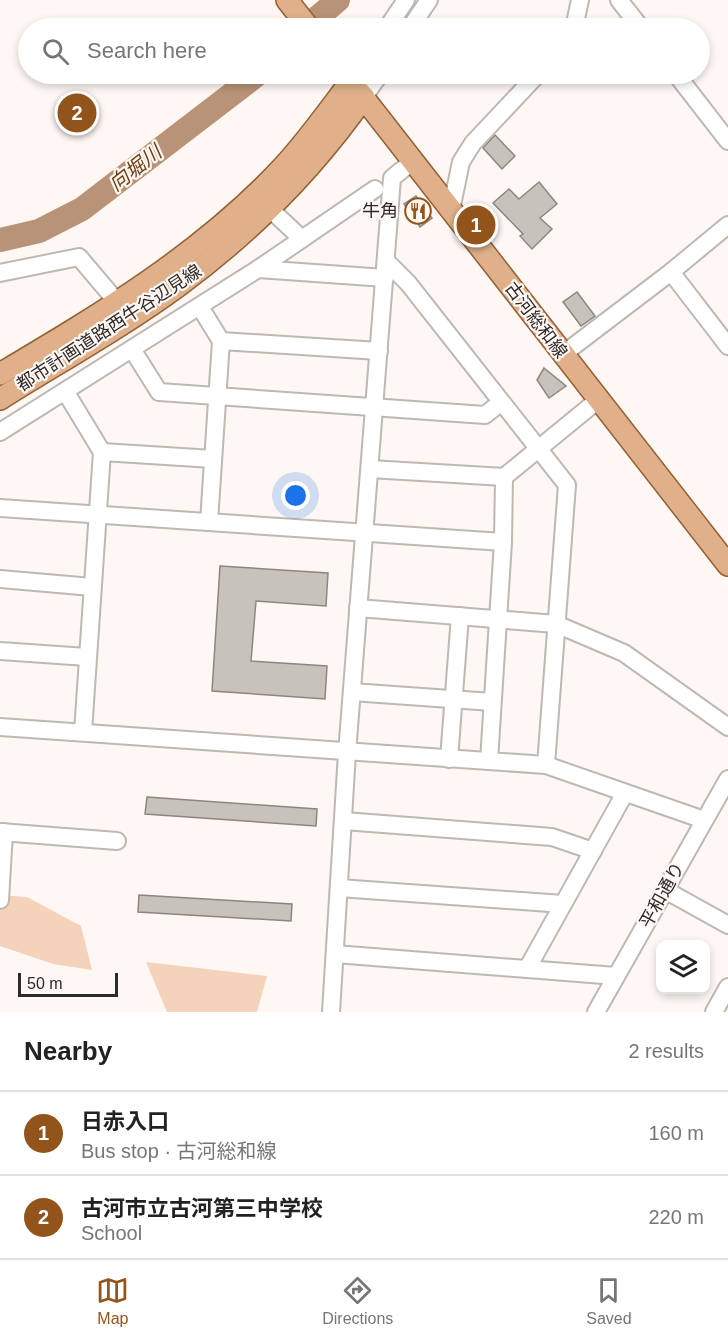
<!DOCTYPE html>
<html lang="en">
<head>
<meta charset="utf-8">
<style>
	body { margin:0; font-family:Helvetica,"Noto Sans JP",sans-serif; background:#f2f2f2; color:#222 }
	.controls { position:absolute; right:18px; bottom:18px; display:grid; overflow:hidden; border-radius:12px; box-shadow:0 3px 9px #0003 }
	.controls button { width:54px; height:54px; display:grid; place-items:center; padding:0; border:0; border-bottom:2px solid #e0e0e0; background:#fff; color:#222; font:30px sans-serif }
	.scale { position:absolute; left:18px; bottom:15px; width:100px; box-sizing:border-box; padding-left:6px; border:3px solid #2d2b29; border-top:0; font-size:16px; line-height:21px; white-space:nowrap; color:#2d2b29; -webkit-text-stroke:4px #fef7f3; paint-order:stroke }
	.you { position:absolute; left:296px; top:496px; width:21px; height:21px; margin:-15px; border:4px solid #fff; border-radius:50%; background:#1a73e8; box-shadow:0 0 0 9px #1a73e833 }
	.badge { display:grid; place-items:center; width:39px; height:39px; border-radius:50%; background:#93541b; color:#fff; font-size:20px; font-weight:700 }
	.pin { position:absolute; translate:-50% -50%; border:3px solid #fff; box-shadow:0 2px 6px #0006 }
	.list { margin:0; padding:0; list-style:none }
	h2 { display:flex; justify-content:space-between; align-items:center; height:78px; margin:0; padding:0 24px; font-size:26px }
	h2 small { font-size:20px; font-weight:400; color:#767676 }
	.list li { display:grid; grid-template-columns:39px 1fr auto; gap:18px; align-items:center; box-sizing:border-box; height:84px; padding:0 24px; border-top:2px solid #e0e0e0 }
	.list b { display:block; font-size:22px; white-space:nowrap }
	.list p { margin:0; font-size:20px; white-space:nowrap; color:#767676 }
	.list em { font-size:20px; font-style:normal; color:#767676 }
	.icon { flex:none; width:33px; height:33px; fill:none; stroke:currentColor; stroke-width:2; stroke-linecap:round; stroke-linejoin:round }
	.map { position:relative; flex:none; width:728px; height:1012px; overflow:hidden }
	.search { position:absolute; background:#fff; box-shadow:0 3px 9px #0003; left:18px; right:18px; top:18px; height:66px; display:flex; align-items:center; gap:15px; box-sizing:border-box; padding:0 21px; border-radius:33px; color:#767676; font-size:22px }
	.sheet { height:246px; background:#fff }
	nav { display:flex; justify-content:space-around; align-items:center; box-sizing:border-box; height:84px; border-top:2px solid #e0e0e0; background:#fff; font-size:16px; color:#767676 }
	nav a { display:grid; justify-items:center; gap:3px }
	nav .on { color:#93541b }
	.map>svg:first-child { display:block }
	.green { fill:#f5d3bb }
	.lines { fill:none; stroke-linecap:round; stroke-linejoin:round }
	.river { stroke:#b99377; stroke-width:24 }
	.building { fill:#c8c2bd; stroke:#8c8682; stroke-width:1.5 }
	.minor-casing { stroke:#beb8b3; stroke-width:20 }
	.major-casing { stroke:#936035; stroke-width:24 }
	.minor { stroke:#fff; stroke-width:16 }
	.major { stroke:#dfb089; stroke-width:21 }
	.labels { text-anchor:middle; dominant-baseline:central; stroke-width:4.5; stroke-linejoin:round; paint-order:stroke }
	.poi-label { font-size:18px; fill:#2d2b29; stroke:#fef7f3; text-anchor:end }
	.street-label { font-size:18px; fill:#2d2b29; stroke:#fef7f3 }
	.water-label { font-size:20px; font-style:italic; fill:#703e0e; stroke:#fef7f3 }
</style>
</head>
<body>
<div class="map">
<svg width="728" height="1012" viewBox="0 0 728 1012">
	<rect width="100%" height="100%" fill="#fef7f3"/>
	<g class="green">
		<path d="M0 895 27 897 81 926 92 970 53 964 0 946Z"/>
		<path d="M146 962 267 976 257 1012H167Z"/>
	</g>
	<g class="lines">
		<g class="river">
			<path d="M305 28 338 0"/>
			<path d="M0 240 39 231 82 209 258 74"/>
		</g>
	</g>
	<g class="building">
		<path d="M495 135 515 156 502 169 483 148Z"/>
		<path d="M539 182 557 204 540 218 552 229 532 249 520 236 523 234 493 203 509 189 519 199Z"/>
		<path d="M416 196 432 218 420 227 404 204Z"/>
		<path d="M577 292 595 316 581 326 563 302Z"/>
		<path d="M544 368 566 386 549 398 537 380Z"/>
		<path d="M220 566 328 573 326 606 256 601 251 661 327 666 325 699 212 691Z"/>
		<path d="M147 797 317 809 316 826 145 814Z"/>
		<path d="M139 895 292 904 291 921 138 912Z"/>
	</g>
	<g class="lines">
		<g class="minor-casing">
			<g id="minor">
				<path d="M619 0 641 28"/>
				<path d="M387 28 406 0"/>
				<path d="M410 28 429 0"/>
				<path d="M574 28 580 0"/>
				<path d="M676 74 728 141"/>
				<path d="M364 97 380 74"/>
				<path d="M270 209 302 239"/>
				<path d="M451 210 461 162 473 143 538 74"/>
				<path d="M386 261 408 283 567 485 546 765"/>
				<path d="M258 269 385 278"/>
				<path d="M671 272 728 346"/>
				<path d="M0 273 79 257 117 302"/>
				<path d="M200 307 221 341 209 522"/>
				<path d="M221 341 379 351"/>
				<path d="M132 349 159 392 485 415 500 403"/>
				<path d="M562 355 671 272 728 225"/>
				<path d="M65 391 102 452 83 732"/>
				<path d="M0 432 258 269 375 189"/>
				<path d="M102 452 213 459"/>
				<path d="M370 469 504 477 598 400"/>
				<path d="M0 508 503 542"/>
				<path d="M0 579 92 587"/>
				<path d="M358 608 556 624 624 653 728 727"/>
				<path d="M0 651 87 657"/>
				<path d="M352 692 492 702"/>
				<path d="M0 727 546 765 704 820"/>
				<path d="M449 759 460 616"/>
				<path d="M489 761 503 542 504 477"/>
				<path d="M344 821 552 837 593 851"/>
				<path d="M0 832 117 841"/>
				<path d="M339 888 563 904"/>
				<path d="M665 890 728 925"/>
				<path d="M0 900 4 832"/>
				<path d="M335 954 616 976"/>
				<path d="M527 969 625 793"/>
				<path d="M331 1012 347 753 392 178 413 161"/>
				<path d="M596 1012 728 779"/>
				<path d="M714 1012 728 987"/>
			</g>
		</g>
		<g class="major-casing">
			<g id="major">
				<path d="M287 0 309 28"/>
				<path d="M345 74 728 565"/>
				<path d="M0 374C101 314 202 254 283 167 308 140 329 110 351 81"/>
				<path d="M0 399C59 362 122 327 178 286 250 233 312 171 364 97"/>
			</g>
		</g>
		<use href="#minor" class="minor"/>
		<use href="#major" class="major"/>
	</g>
	<defs>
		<g id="restaurant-ring" transform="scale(1.35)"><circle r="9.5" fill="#fef7f3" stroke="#93541b" stroke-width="1.5"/><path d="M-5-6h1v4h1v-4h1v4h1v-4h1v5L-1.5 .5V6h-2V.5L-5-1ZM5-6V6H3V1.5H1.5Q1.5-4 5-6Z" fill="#93541b"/></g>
	</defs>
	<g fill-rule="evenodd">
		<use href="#restaurant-ring" x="418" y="211"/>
	</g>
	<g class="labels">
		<g class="poi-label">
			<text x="398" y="211">牛角</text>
		</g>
		<g class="street-label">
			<text transform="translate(536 320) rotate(53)">古河総和線</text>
			<text transform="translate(109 328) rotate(-33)">都市計画道路西牛谷辺見線</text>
			<text transform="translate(662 895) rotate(-61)">平和通り</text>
		</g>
		<g class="water-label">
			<text transform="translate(135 168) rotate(-38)">向堀川</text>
		</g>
	</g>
</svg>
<div class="controls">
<button><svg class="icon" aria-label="layers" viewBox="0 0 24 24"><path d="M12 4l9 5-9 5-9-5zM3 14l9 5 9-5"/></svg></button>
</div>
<div class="scale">50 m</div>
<div class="you"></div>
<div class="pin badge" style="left:476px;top:225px">1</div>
<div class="pin badge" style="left:77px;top:113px">2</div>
<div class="search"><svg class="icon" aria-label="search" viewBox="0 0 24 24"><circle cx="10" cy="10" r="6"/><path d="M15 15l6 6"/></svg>Search here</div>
</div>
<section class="sheet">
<h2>Nearby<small>2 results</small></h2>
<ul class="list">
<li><span class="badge">1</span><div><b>日赤入口</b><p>Bus stop · 古河総和線</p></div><em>160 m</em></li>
<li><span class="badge">2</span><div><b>古河市立古河第三中学校</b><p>School</p></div><em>220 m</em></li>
</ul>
</section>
<nav>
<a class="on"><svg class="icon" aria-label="map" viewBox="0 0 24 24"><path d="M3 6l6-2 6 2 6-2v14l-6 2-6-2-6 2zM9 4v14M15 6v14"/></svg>Map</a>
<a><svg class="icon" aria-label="directions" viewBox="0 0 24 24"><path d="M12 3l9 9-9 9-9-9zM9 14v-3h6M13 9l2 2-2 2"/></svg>Directions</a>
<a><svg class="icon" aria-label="saved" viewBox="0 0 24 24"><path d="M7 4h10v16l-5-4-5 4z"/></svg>Saved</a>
</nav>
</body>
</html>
